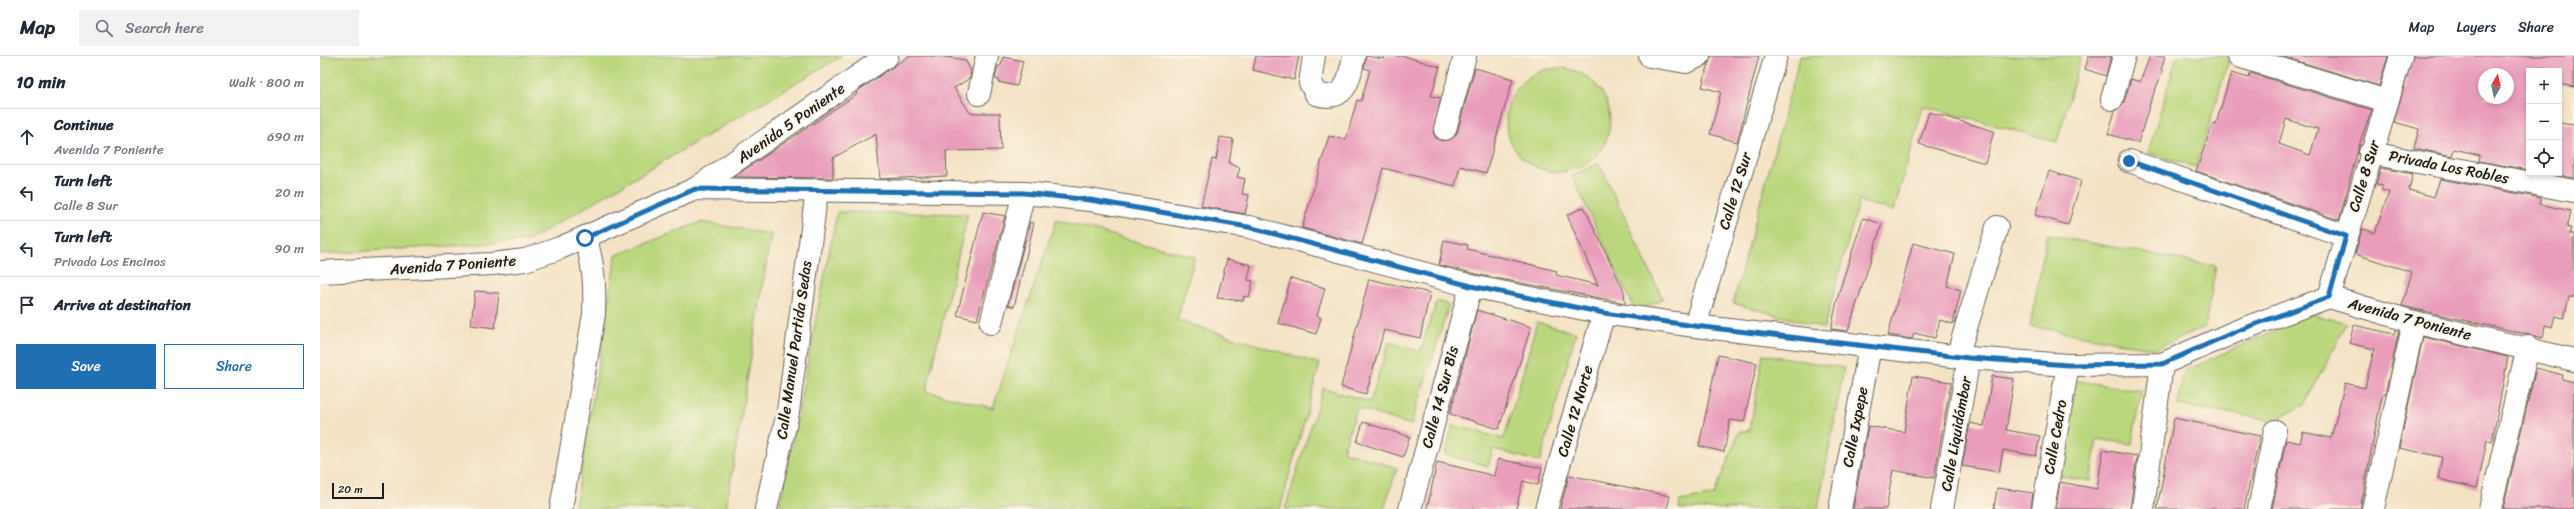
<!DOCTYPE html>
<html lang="en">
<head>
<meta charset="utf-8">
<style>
	body { margin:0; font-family:Sriracha,sans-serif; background:#f2f2f3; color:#1f2937 }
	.controls { position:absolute; right:12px; top:12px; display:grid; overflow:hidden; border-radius:0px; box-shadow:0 2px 6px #0003 }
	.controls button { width:36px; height:36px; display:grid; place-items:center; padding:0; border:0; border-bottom:1px solid #e0e1e3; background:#fff; color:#1f2937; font:20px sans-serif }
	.compass { position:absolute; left:2158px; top:12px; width:36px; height:36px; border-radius:50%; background:#fff; box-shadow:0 2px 6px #0003; rotate:8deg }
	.scale { position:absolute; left:12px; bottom:10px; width:52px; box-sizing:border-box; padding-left:4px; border:2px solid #1c1c1c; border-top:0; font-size:11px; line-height:14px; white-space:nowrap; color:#1c1c1c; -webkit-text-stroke:3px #fcf5e5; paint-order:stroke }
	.stop { position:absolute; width:12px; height:12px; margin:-9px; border:3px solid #1f6fb2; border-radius:50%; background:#fff }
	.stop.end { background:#1f6fb2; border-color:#fff; box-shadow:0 1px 4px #0008 }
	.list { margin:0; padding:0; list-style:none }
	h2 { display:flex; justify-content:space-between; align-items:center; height:52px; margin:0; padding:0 16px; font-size:17px }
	h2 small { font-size:13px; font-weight:400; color:#747a83 }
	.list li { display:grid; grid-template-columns:26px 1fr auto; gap:12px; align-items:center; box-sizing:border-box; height:56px; padding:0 16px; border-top:1px solid #e0e1e3 }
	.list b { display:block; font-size:15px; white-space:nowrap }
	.list p { margin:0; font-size:13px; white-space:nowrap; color:#747a83 }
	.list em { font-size:13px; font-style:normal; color:#747a83 }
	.actions { display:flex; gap:8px; padding:12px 16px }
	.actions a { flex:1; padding:9px 0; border:1px solid #1f6fb2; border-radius:0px; text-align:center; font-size:14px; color:#1f6fb2 }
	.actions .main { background:#1f6fb2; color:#fff }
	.icon { flex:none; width:22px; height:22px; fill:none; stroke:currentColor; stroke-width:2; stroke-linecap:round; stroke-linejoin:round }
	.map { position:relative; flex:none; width:2254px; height:453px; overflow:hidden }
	header { display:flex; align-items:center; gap:24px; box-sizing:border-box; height:56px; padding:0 20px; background:#fff; border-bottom:1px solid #e0e1e3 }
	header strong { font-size:19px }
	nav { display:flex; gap:22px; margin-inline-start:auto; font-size:14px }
	.search { width:280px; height:36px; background:#f2f2f3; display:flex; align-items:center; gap:10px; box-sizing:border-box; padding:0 14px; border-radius:0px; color:#747a83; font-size:15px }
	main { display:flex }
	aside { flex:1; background:#fff }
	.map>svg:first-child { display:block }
	.green { fill:#bbd77d; stroke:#6c7a4c }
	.building { fill:#e99dbb; fill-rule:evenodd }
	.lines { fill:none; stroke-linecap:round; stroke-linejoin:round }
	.minor-casing { stroke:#686157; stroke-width:24 }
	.minor { stroke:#fff; stroke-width:22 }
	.route { stroke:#1f6fb2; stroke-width:5 }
	.labels { text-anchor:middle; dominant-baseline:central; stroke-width:3.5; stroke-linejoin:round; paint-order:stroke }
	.street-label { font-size:15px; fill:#1c1c1c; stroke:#fcf5e5 }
</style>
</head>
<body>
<header>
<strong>Map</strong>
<div class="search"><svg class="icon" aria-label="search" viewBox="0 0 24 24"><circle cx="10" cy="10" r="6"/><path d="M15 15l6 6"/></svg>Search here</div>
<nav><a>Map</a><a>Layers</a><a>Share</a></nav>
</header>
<main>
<aside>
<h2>10 min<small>Walk · 800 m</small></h2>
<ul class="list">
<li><svg class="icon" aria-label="ahead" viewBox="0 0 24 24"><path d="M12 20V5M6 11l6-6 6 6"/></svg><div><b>Continue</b><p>Avenida 7 Poniente</p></div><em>690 m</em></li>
<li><svg class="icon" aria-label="left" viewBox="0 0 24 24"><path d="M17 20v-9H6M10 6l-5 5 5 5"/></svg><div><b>Turn left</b><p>Calle 8 Sur</p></div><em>20 m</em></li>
<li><svg class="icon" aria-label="left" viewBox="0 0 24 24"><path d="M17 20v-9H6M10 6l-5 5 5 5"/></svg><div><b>Turn left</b><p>Privada Los Encinos</p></div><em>90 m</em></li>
<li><svg class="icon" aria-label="arrive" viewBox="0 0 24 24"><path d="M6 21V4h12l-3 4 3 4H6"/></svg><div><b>Arrive at destination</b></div></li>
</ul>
<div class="actions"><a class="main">Save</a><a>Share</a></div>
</aside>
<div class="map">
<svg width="2254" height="453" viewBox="0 0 2254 453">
	<rect width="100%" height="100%" fill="#fcf5e5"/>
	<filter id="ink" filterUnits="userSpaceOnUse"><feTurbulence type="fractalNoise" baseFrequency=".025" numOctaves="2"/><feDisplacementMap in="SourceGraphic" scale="8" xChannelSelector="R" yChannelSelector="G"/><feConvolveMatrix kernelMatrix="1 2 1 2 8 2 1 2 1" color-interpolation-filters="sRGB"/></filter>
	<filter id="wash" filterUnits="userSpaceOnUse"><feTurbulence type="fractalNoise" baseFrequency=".012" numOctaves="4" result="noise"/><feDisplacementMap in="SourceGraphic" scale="16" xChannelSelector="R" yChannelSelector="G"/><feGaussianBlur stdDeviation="0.9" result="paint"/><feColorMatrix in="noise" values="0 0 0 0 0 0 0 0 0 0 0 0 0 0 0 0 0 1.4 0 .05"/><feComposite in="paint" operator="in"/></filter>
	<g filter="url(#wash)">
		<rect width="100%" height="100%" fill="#f4e2c5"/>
		<g class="green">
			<path d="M0 0H522L208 185 0 198Z"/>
			<path d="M1480 0H1761L1737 86 1603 50 1574 155 1539 145 1504 272 1413 247Z"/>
			<path d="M1857 0H1910L1876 111 1828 97Z"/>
			<circle cx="1238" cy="64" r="52"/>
			<path d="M1279 107 1343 243 1316 256 1252 120Z"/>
			<path d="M517 156 648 158 606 335 673 352 736 164 875 201 857 264 1000 308 960 453H459Z"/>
			<path d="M381 166 451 178 406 453H255L296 199Z"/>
			<path d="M1727 179 1896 210 1885 271 1835 293 1710 270Z"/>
			<path d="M1117 245 1129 249 1091 369 1037 352 1023 395 1077 412 1064 453H965L1003 332 1050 346 1069 286 1100 296Z"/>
			<path d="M1991 258 2027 267 1984 349 1953 364 1858 349 1864 315Z"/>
			<path d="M1217 266 1256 277 1220 406 1173 393 1168 410 1125 398 1133 369 1184 383Z"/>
			<path d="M1443 298 1524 312 1498 453H1359L1360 445 1394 439 1419 376 1430 374Z"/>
			<path d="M1753 324 1821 335 1812 388 1777 383 1770 425 1737 419Z"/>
		</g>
		<g id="blocks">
			<g class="building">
				<path d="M589 0H619L645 4 651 15 650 22 634 32 650 57H680L681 94 626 95 627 120 560 123 556 78 513 102V122L414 121 537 38 536 36Z"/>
				<path d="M936 0H979L974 24 933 14Z"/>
				<path d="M1046 0 1064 3 1065 0H1084L1120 11 1111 40 1121 42 1113 76 1116 82 1122 85 1133 82 1137 77 1155 12 1193 23 1166 117 1140 110 1135 130 1063 112 1042 188 982 172 1009 80 1026 84 1037 44 1041 45 1050 14 1044 12Z"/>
				<path d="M1391 0H1439L1417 86 1390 78 1401 36 1382 31Z"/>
				<path d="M1769 0H1791L1786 20 1765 13Z"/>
				<path d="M1830 0H1845L1841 14 1843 15 1831 44 1818 87 1788 78 1795 55 1804 46 1811 23 1820 26Z"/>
				<path d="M1961 0H2068L2059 30Z"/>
				<path d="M2093 0H2254V31L2239 28V15H2209V114L2159 105 2160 99 2134 93 2132 100 2094 92 2099 73 2074 66ZM2164 18H2188V42H2164Z"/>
				<path d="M683 1 703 5 697 30 678 26 679 24 675 23 678 10H681Z"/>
				<path d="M1911 17 1929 22 1930 17 2052 54 2041 83 2019 164 1876 115 1893 67 1896 68ZM1966 63 1998 73 1990 99 1959 88Z"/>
				<path d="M1609 56 1674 75 1665 107 1599 88Z"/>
				<path d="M2239 67 2254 69V122L2239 119Z"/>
				<path d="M900 81 913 83 909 107 920 112 917 121 925 123 922 138 929 139 925 158 881 150 892 103 896 104Z"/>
				<path d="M2061 112 2093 118 2089 134 2114 141 2120 123 2221 142 2219 148 2251 155 2247 172H2251L2249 178H2254V241H2249L2244 262 2235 260 2232 271 2225 269 2223 282 2082 250 2092 216 2035 198 2042 173 2055 177 2069 136 2061 134 2063 129 2056 128Z"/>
				<path d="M1729 115 1761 125 1748 169 1715 159Z"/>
				<path d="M1264 151 1304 235 1305 247 1165 220 1119 209 1124 184 1148 189 1147 193 1237 215 1236 219 1278 229 1247 159Z"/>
				<path d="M663 156 685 160 657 264 637 259Z"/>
				<path d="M1543 162 1562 168 1528 275 1511 273 1519 236Z"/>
				<path d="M710 166 714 167 694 251 688 249Z"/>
				<path d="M1593 187 1635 198 1627 230 1641 234 1633 268 1620 264 1615 282 1594 277 1592 283 1568 279Z"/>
				<path d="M907 203 931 209 928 224 933 225 929 241 924 240 923 245 897 242Z"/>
				<path d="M971 222 1005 232 997 260 1001 262 996 278 958 267Z"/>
				<path d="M1049 223 1110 237 1100 282 1064 274 1046 338 1021 331Z"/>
				<path d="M155 235 179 237 175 272 151 269Z"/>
				<path d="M1157 254 1211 271 1179 373 1130 358Z"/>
				<path d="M2034 269 2074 278 2076 274 2079 275 2065 338 2063 337 2057 365 2040 453H1952L1966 384 1980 387 1983 376 2011 382 2025 327 2045 332 2054 293 2029 287Z"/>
				<path d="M2103 281 2188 301 2172 386 2167 384 2157 432 2118 423 2122 401 2079 392Z"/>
				<path d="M1398 299 1437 307 1424 366 1410 364 1404 396 1379 390Z"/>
				<path d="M2216 312 2243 319 2242 323 2254 326V453H2183Z"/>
				<path d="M1593 320 1631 326 1614 422 1573 414 1566 453H1533L1548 370 1584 376Z"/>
				<path d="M1672 320 1694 323 1686 374 1720 380 1716 400 1683 394 1679 416 1642 410 1650 367 1664 370Z"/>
				<path d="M1854 362 1940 380 1924 453H1837Z"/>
				<path d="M1043 366 1090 381 1083 401 1037 386Z"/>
				<path d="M1783 394 1817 400 1810 453H1736L1740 426 1777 433Z"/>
				<path d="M1178 403 1222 412 1218 429 1203 425 1196 453H1107L1117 406 1175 420Z"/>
				<path d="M1249 419 1350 440 1347 453H1240Z"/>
				<path d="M1677 432 1713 437 1711 453H1674Z"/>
			</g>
		</g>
	</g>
	<g filter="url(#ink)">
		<use href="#blocks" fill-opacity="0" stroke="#686157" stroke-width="1"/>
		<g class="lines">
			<g class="minor-casing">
				<g id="minor">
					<path d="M994 0 990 27 996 38C1026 47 1029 24 1034 0"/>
					<path d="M1330 0 1366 6 1379 0"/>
					<path d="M1918 0 2067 45"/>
					<path d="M659 38 667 0"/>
					<path d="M1792 43 1804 0"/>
					<path d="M1125 73 1145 0"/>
					<path d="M2050 97 2254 135"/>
					<path d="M1809 105 2026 180"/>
					<path d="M375 133 567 0"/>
					<path d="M0 216 172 208 205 204 240 192 375 133 704 137 770 144 929 171 1151 230 1284 257 1375 270 1649 302 1748 309 1842 308 1917 275 2009 241 2094 266 2254 304"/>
					<path d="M2009 241 2081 0"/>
					<path d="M671 267 704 137"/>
					<path d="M1375 270 1456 0"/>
					<path d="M1637 301 1677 171"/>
					<path d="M241 453 274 258C275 230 274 208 265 181"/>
					<path d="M446 453 468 356 497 134"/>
					<path d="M1090 453 1151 230"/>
					<path d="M1226 453 1284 257"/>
					<path d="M1520 453 1550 290"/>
					<path d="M1622 453 1649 302"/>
					<path d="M1723 453 1748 309"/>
					<path d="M1823 453 1842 308"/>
					<path d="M1939 453 1955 375"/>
					<path d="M2053 453 2094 266"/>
					<path d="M2170 453 2208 291"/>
				</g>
			</g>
			<use href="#minor" class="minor"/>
		</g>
	</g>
	<g class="lines" filter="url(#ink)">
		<path class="route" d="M265 182 375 133 704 137 770 144 928 171 1151 230 1284 257 1375 270 1649 302 1748 309 1842 308 1917 275 2009 241 2026 180 1809 105"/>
	</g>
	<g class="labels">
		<g class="street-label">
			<text transform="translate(471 67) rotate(-35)">Avenida 5 Poniente</text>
			<text transform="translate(2129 111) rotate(11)">Privada Los Robles</text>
			<text transform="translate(2044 120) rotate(-73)">Calle 8 Sur</text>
			<text transform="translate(1415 135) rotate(-73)">Calle 12 Sur</text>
			<text transform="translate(133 209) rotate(-4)">Avenida 7 Poniente</text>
			<text transform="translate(2090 263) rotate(15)">Avenida 7 Poniente</text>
			<text transform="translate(474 294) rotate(-82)">Calle Manuel Partida Sedas</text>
			<text transform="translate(1120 341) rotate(-75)">Calle 14 Sur Bis</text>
			<text transform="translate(1255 355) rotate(-74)">Calle 12 Norte</text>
			<text transform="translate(1535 371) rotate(-79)">Calle Ixpepe</text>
			<text transform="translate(1636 378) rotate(-80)">Calle Liquidámbar</text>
			<text transform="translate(1735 381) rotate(-80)">Calle Cedro</text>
		</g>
	</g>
</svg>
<div class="controls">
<button>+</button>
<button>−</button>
<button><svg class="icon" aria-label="locate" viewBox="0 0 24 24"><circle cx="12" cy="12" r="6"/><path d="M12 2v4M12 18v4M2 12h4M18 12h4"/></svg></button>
</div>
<svg class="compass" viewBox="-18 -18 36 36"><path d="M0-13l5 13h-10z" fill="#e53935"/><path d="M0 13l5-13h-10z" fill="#747a83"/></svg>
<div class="scale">20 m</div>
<div class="stop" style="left:265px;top:182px"></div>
<div class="stop end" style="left:1809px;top:105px"></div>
</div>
</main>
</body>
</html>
